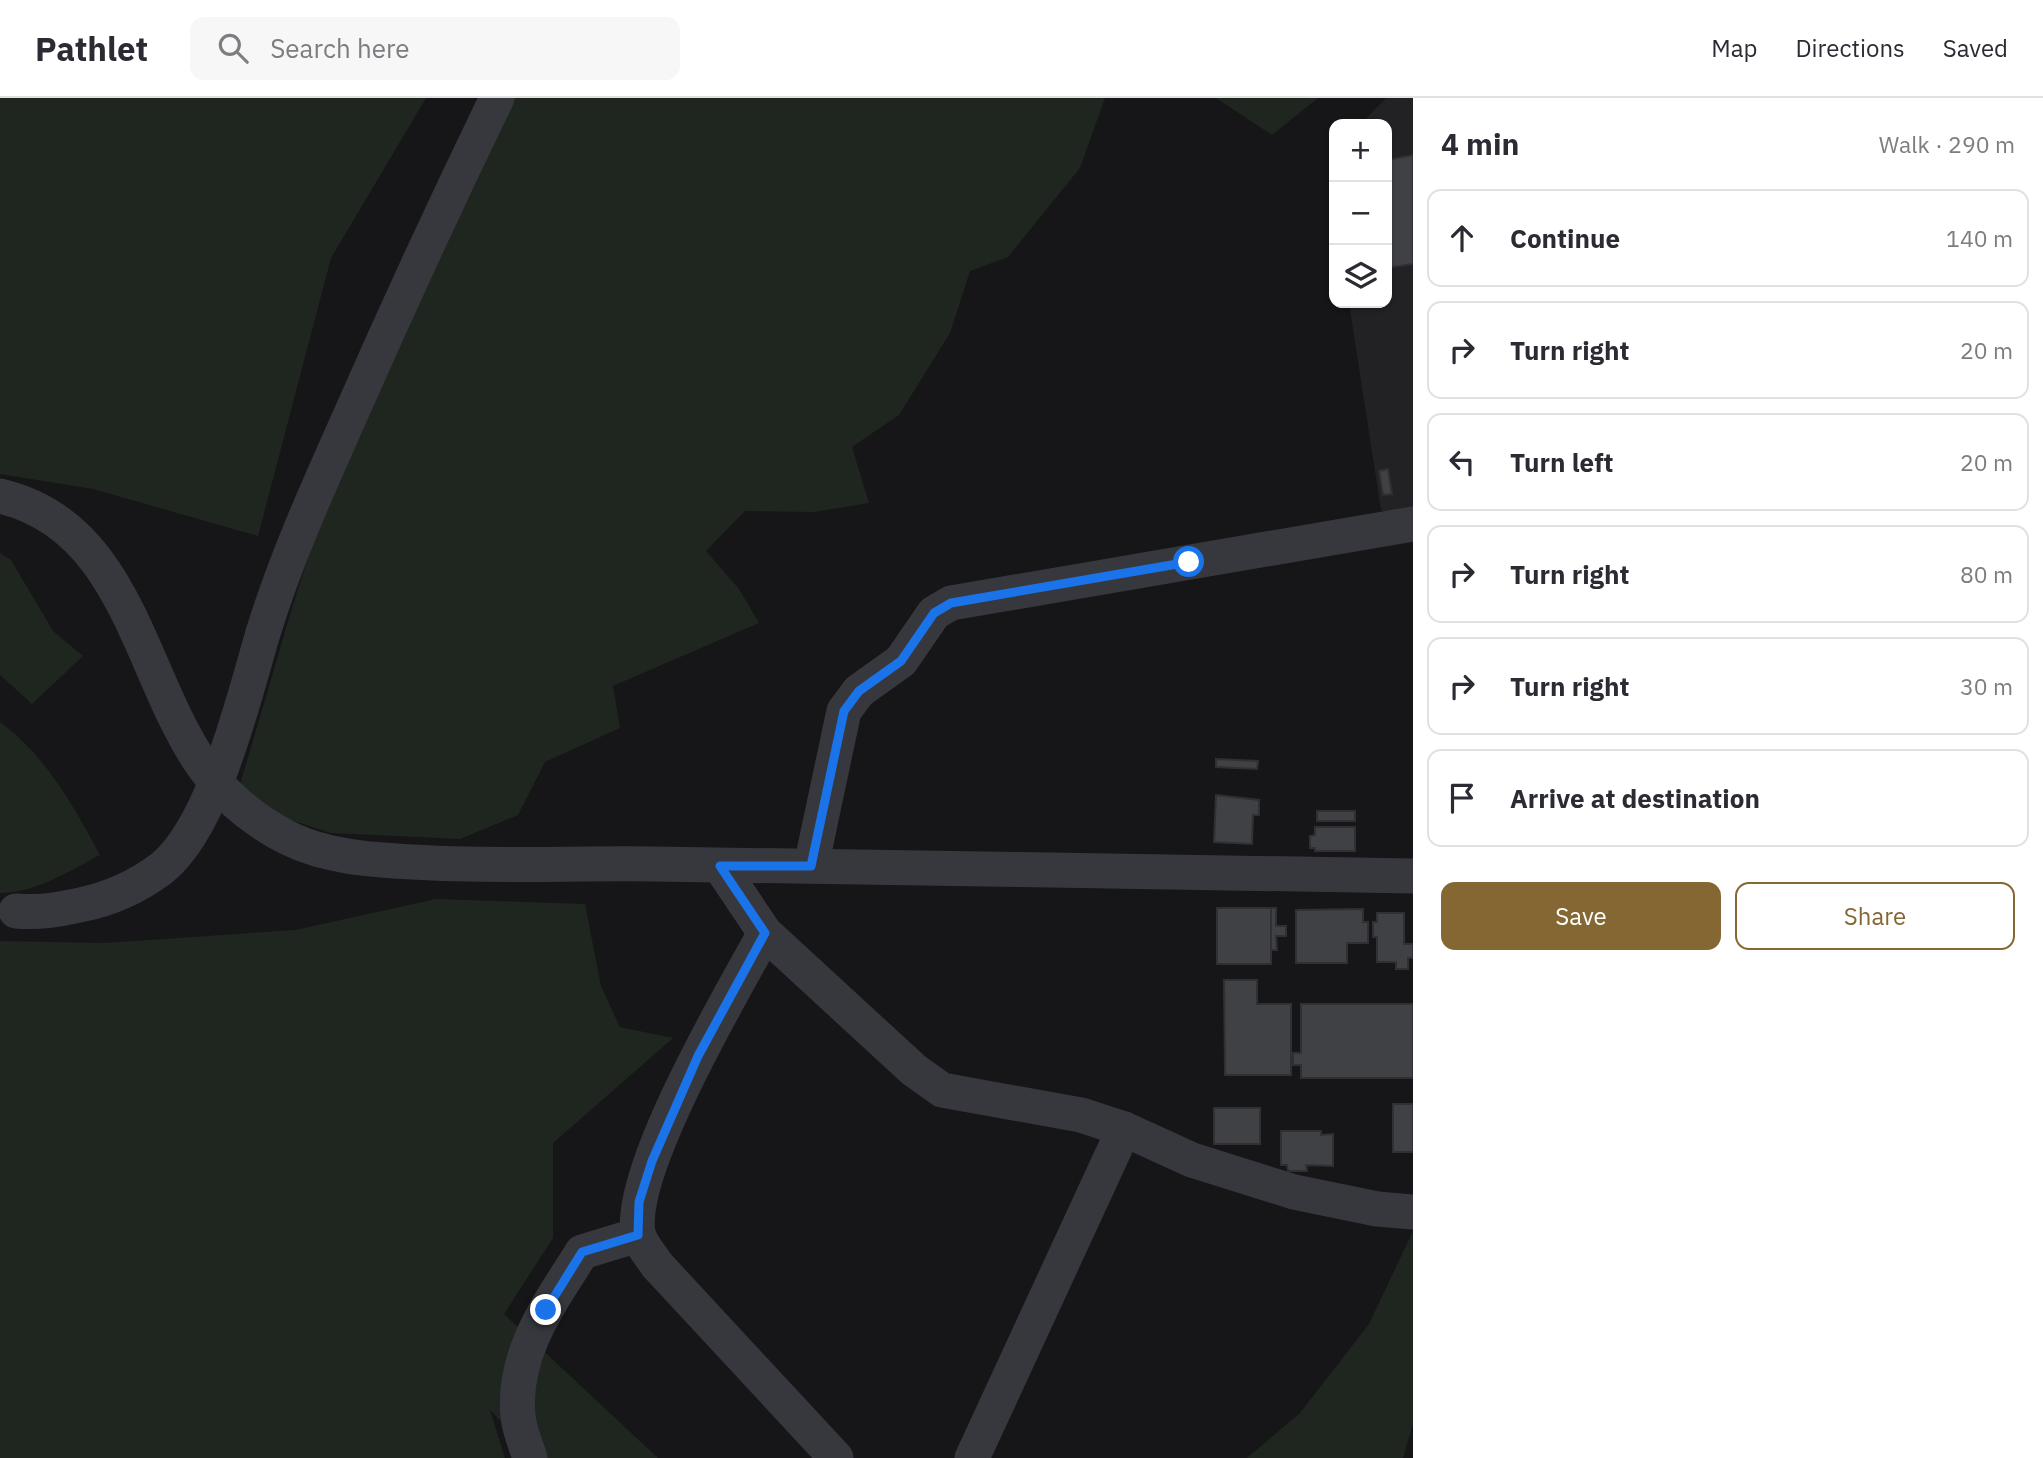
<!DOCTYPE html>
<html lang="en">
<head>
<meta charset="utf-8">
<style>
	body { margin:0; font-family:"IBM Plex Sans",sans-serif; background:#f7f7f7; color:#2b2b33 }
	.controls { position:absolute; right:21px; top:21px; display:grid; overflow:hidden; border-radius:14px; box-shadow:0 2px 5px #0004 }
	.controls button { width:63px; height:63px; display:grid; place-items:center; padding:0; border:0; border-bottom:2px solid #e1e1e2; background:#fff; color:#2b2b33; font:35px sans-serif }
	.stop { position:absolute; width:21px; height:21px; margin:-16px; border:5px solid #1a73e8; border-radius:50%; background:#fff }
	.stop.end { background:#1a73e8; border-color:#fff; box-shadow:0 2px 7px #0008 }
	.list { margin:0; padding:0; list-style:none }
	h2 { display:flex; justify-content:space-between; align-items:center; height:91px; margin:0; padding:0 28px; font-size:30px }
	h2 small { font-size:23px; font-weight:400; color:#7c7c81 }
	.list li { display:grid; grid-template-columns:46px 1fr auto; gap:21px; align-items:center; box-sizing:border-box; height:98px; margin:0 14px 14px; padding:0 14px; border:2px solid #e1e1e2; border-radius:14px }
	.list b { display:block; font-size:26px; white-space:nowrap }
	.list em { font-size:23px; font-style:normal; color:#7c7c81 }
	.actions { display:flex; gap:14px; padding:21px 28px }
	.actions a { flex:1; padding:16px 0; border:2px solid #856733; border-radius:14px; text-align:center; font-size:24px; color:#856733 }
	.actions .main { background:#856733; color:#fff }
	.icon { flex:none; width:38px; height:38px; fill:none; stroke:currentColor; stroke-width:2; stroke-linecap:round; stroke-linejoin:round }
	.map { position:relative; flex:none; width:1413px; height:1360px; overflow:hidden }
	header { display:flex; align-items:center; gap:42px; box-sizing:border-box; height:98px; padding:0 35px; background:#fff; border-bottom:2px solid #e1e1e2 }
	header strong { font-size:33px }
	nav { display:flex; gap:38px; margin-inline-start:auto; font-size:24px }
	.search { width:490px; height:63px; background:#f7f7f7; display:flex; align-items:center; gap:18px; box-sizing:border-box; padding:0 24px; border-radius:14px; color:#7c7c81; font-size:26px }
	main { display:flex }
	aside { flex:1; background:#fff }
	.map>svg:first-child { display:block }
	.built { fill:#222225 }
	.green { fill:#1e261f }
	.building { fill:#404145; stroke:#303034; stroke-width:2 }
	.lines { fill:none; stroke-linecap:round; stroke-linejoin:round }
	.minor { stroke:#37383d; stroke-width:35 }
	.minor-bridge { stroke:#37383d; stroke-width:35 }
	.route { stroke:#1a73e8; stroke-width:9 }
</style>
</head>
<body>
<header>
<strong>Pathlet</strong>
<div class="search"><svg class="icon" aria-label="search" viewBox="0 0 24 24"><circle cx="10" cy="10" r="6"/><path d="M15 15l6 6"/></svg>Search here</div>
<nav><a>Map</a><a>Directions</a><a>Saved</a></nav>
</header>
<main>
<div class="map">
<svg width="1413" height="1360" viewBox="0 0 1413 1360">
	<rect width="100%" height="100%" fill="#161618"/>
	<path class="built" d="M1386 0H1413V416L1391 420 1381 412 1349 205H1387V26H1361Z"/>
	<g class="green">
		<path d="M0 0H426L331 160 258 438 93 391 0 376Z"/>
		<path d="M487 0H1105L1080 70 1008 159 970 173 950 235 899 317 852 349 869 405 814 414 745 413 706 453 739 491 759 525 613 588 620 630 545 664 518 717 460 741 331 735 281 719 239 690 292 510 404 161Z"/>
		<path d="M1216 0H1318L1272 37Z"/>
		<path d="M0 455 11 462 53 533 83 558 32 606 0 577Z"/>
		<path d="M0 624C46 658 73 707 100 757 69 773 36 795 0 795Z"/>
		<path d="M436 801 585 806 601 888 620 929 673 940 553 1045V1140L504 1216 658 1360H536L490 1312 505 1360H0V843L104 845 295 832Z"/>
		<path d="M1413 1133V1326L1403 1360H1247L1300 1315 1369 1226Z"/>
	</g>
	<g class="building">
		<path d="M1413 57V166L1387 170V62Z"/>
		<path d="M1388 371 1392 396 1383 397 1379 373Z"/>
		<path d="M1216 661 1258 663 1257 671 1216 669Z"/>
		<path d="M1216 697 1259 702V717H1253L1252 746 1214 744Z"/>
		<rect x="1317" y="713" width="38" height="10"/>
		<path d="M1315 729H1355V753H1315V750H1310V738L1315 737Z"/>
		<rect x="1217" y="810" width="54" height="56"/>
		<path d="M1271 810H1276V828H1286V838H1276L1277 852H1271Z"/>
		<path d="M1363 811V824H1368V845H1347V865H1296V812Z"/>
		<path d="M1377 815H1404V846H1413V860H1408V871H1396V864H1377V839H1373V824H1377Z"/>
		<path d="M1224 882H1257V906H1291V977H1225Z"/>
		<path d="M1301 906H1413V980H1301V967H1293V955H1301Z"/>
		<rect x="1393" y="1006" width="20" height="48"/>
		<rect x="1214" y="1010" width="46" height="36"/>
		<path d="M1281 1033H1321V1037L1333 1036V1068L1306 1067 1307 1073H1288L1287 1067H1281Z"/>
	</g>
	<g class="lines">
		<g class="minor">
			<path d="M0 398C125 427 138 569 199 662 221 695 253 722 288 740 326 759 372 762 413 764 493 769 573 765 653 766 906 769 1160 774 1413 778"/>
			<path d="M263 535C286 460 318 390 350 318 397 211 446 105 497 0"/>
			<path d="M720 768 765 835 914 972 942 992 1081 1017 1124 1031 1192 1062 1294 1094 1377 1111 1413 1114"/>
			<path d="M811 768 844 613 859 593 901 563 934 515 951 505 1413 426"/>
			<path d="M765 835C732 895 628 1071 638 1135 640 1145 651 1158 657 1167L836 1360"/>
			<path d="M530 1360C526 1347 519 1332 518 1318 512 1255 550 1205 582 1154L638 1137"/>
			<path d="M972 1360 1124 1031"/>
		</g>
		<path class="minor-bridge" d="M16 813C39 815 57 812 80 807 110 801 137 789 162 770 214 728 244 599 263 535"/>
	</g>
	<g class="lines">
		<path class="route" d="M546 1212 582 1154 638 1137 639 1104 652 1063 698 958 765 835 720 768H811L844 613 859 593 901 563 934 515 951 505 1189 464"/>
	</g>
</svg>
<div class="controls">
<button>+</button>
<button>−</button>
<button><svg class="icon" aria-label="layers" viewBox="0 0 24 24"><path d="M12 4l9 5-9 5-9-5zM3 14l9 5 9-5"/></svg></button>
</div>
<div class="stop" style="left:1189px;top:464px"></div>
<div class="stop end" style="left:546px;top:1212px"></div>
</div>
<aside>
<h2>4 min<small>Walk · 290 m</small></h2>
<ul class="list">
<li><svg class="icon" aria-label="ahead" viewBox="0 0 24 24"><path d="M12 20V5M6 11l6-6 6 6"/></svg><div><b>Continue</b></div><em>140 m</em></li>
<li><svg class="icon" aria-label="right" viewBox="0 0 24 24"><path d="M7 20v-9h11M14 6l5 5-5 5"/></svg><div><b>Turn right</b></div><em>20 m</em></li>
<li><svg class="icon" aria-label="left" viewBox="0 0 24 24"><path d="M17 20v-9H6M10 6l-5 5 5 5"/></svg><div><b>Turn left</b></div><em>20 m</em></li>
<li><svg class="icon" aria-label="right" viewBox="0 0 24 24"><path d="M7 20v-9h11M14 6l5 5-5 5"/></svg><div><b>Turn right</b></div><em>80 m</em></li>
<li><svg class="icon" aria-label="right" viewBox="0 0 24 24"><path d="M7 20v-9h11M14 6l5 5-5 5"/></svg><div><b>Turn right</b></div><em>30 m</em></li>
<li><svg class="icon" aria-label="arrive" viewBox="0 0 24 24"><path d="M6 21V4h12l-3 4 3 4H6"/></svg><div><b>Arrive at destination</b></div></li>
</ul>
<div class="actions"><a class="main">Save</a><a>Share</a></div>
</aside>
</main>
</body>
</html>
